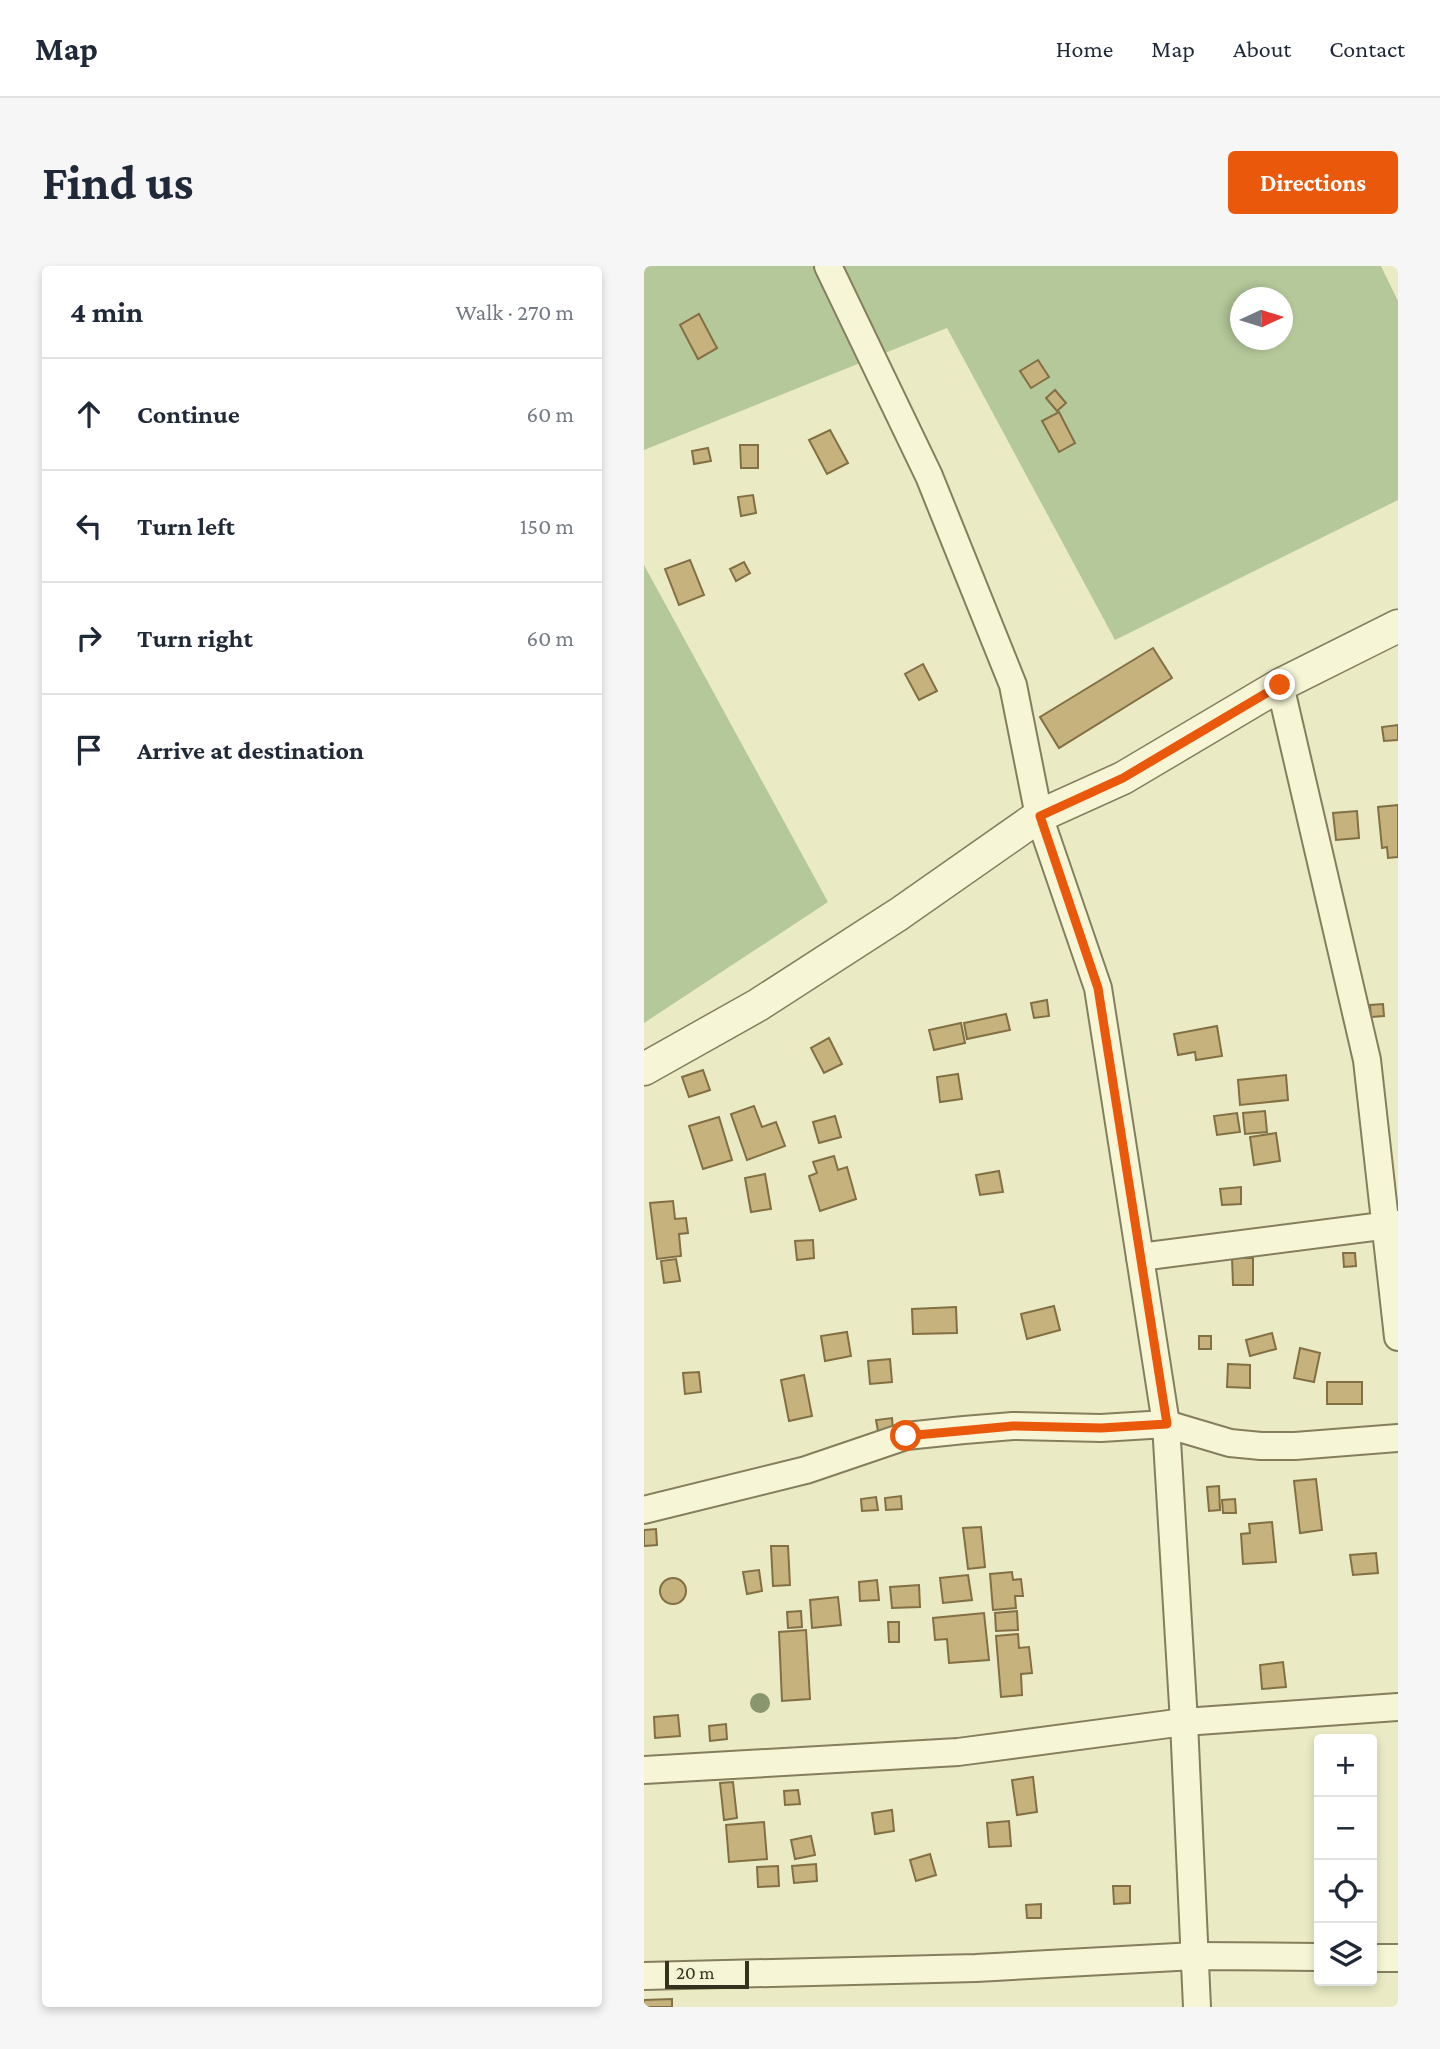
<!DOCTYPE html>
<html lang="en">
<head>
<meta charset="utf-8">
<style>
	body { margin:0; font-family:"Crimson Pro",serif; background:#f6f6f7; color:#1f2937 }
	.controls { position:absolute; right:21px; bottom:21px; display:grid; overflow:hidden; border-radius:7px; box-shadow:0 4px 10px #0003 }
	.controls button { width:63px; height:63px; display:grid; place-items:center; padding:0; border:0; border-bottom:2px solid #e0e1e3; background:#fff; color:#1f2937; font:35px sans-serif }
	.compass { position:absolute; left:586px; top:21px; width:63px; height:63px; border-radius:50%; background:#fff; box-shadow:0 4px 10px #0003; rotate:86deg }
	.scale { position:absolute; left:21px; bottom:18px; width:84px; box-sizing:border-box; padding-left:7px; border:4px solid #35311f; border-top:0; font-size:19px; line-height:24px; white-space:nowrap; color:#35311f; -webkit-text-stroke:5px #f2f3d3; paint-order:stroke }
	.stop { position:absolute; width:21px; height:21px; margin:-16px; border:5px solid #ea580c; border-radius:50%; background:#fff }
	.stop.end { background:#ea580c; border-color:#fff; box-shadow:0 2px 7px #0008 }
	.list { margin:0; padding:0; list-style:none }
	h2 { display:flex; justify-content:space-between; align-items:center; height:91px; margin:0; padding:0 28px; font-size:30px }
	h2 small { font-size:23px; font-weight:400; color:#747a83 }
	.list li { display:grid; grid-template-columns:46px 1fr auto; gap:21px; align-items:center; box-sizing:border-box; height:112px; padding:0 28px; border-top:2px solid #e0e1e3 }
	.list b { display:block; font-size:26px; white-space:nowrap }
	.list em { font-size:23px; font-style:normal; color:#747a83 }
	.icon { flex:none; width:38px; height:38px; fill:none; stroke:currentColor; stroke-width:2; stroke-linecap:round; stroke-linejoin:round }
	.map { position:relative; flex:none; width:754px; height:1741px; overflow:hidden; border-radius:7px }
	header { display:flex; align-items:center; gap:42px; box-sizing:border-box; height:98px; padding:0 35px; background:#fff; border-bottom:2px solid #e0e1e3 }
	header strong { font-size:33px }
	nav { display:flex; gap:38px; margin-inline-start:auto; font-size:24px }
	.intro { display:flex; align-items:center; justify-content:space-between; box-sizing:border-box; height:168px; padding:0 42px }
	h1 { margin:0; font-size:49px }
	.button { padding:18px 32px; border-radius:7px; background:#ea580c; color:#fff; font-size:24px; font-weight:700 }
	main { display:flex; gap:42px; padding:0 42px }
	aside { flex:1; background:#fff; border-radius:7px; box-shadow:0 4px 10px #0003 }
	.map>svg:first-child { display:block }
	.green { fill:#b4c899; fill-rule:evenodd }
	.building { fill:#c6b27d; stroke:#826f43; stroke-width:2 }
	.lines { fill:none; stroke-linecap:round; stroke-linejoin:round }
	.minor-casing { stroke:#847e5c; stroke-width:30 }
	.tertiary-casing { stroke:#847e5c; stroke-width:35 }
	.minor { stroke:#f6f6d7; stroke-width:26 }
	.tertiary { stroke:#f6f6d7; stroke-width:32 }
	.tree { fill:#89966e }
	.route { stroke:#ea580c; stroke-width:9 }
</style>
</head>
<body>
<header>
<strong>Map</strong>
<nav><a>Home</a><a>Map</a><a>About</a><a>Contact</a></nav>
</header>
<div class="intro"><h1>Find us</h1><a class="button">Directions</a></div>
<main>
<aside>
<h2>4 min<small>Walk · 270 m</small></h2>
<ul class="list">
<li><svg class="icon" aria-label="ahead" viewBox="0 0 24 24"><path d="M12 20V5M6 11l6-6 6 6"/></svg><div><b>Continue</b></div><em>60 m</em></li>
<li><svg class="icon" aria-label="left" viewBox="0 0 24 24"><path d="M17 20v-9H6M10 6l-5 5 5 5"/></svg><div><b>Turn left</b></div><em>150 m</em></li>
<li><svg class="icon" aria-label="right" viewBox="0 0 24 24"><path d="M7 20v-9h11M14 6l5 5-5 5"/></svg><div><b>Turn right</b></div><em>60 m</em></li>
<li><svg class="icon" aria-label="arrive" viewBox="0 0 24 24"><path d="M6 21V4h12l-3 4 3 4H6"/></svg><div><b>Arrive at destination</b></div></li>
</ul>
</aside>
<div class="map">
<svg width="754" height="1741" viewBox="0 0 754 1741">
	<rect width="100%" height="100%" fill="#eaebc4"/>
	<g class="green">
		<path d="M0 0H737L754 35V234L471 374 303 62 0 184ZM596 32H638V74H596Z"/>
		<path d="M0 299 184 636 0 757Z"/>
	</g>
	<g class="building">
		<path d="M55 48 73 82 54 93 36 59Z"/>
		<path d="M394 94 405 111 387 122 376 105Z"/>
		<path d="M411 124 422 137 413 145 402 132Z"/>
		<path d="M415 146 431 177 415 186 398 155Z"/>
		<path d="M186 164 204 197 183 208 165 174Z"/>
		<path d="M96 179H114V202H97Z"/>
		<path d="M64 182 67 195 50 198 48 185Z"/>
		<path d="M109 229 112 247 97 250 94 231Z"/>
		<path d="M46 294 60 329 35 339 21 303Z"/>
		<path d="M100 296 106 307 92 315 86 303Z"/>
		<path d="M509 382 528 412 415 482 396 451Z"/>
		<path d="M279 398 293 425 275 434 261 408Z"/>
		<path d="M754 459V474L740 475 738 461Z"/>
		<path d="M754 539V591L744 592 743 581 738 582 734 541Z"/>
		<path d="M713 545 715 572 692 574 689 547Z"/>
		<path d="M403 734 405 750 390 752 387 737Z"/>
		<path d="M739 738 740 750 727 751 726 739Z"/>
		<path d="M362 748 366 764 323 773 320 757Z"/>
		<path d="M317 757 321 777 290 784 285 764Z"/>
		<path d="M573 760 578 790 552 794 551 786 534 789 530 768Z"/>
		<path d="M185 772 198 798 180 807 167 782Z"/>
		<path d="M59 804 66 824 45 831 38 811Z"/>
		<path d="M314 808 318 833 296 836 293 811Z"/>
		<path d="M642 809 644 834 596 839 594 814Z"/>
		<path d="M110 840 118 861 132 856 141 880 103 894 87 848Z"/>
		<path d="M621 845 623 866 601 868 599 847Z"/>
		<path d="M593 847 596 866 573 869 570 850Z"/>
		<path d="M191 850 197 871 175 877 169 856Z"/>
		<path d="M75 851 88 894 59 903 45 860Z"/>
		<path d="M632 867 636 895 610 899 606 871Z"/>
		<path d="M190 890 194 904 203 901 212 933 176 945 165 910 173 907 169 896Z"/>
		<path d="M355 905 359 926 336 929 332 909Z"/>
		<path d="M121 908 127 943 107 946 101 912Z"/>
		<path d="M597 921V938L578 939 576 923Z"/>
		<path d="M29 935 31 953 42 952 44 967 35 968 37 990 13 993 6 937Z"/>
		<path d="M169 974 170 992 153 994 151 975Z"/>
		<path d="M699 987H711L712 1000 700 1001Z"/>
		<path d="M588 992H609V1019H589Z"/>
		<path d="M32 993 36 1015 20 1017 17 995Z"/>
		<path d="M410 1040 416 1064 383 1073 377 1048Z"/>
		<path d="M312 1041 313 1067 269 1068 268 1043Z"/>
		<path d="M203 1066 207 1090 181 1095 177 1070Z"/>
		<path d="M628 1067 632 1083 606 1090 602 1074Z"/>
		<rect x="555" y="1070" width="12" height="13"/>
		<path d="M656 1082 676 1087 670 1116 650 1112Z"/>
		<path d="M246 1093 248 1116 226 1118 224 1095Z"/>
		<path d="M584 1098 606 1099V1122L583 1121Z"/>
		<path d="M55 1106 57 1126 41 1128 39 1107Z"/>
		<path d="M160 1109 168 1150 145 1155 137 1114Z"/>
		<rect x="683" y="1116" width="35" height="22"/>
		<path d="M248 1152 249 1164 234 1165 232 1154Z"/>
		<path d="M672 1213 678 1264 656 1267 650 1215Z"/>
		<path d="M575 1220 576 1244 565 1245 563 1221Z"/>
		<path d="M257 1230 258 1243 242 1244 241 1232Z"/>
		<path d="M232 1231 234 1244 218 1245 217 1233Z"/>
		<path d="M591 1233 592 1247H579L578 1234Z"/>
		<path d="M628 1256 632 1296 599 1298 597 1268 606 1267 605 1258Z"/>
		<path d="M337 1261 341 1301 324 1303 319 1262Z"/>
		<path d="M12 1263 13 1279 0 1280V1264Z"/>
		<path d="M127 1280H144L146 1319 129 1320Z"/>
		<path d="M732 1287 734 1307 709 1309 706 1289Z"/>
		<path d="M115 1304 118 1325 103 1328 99 1306Z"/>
		<path d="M368 1306 369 1314 377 1313 379 1330H371L372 1342 349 1344 346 1308Z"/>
		<path d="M324 1309 328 1334 299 1337 296 1312Z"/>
		<circle cx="29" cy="1325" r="13"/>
		<path d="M233 1314 235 1334 216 1335 215 1316Z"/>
		<path d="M275 1319 276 1341 248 1342 246 1321Z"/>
		<path d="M194 1331 197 1359 168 1362 166 1334Z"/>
		<path d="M157 1345 158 1361 144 1362 143 1346Z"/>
		<path d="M373 1345 374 1364 352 1365 351 1347Z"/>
		<path d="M340 1347 345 1394 305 1397 303 1373 291 1374 289 1352Z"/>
		<path d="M244 1356H255V1376H245Z"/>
		<path d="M162 1364 166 1433 138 1435 135 1366Z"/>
		<path d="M374 1368 375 1382 385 1381 388 1407 377 1408 378 1429 357 1431 352 1370Z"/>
		<path d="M639 1396 642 1421 618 1423 616 1399Z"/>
		<path d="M34 1449 36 1470 11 1472 10 1451Z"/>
		<path d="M82 1458 83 1473 66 1475 65 1460Z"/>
		<path d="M389 1511 393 1546 373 1549 368 1514Z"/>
		<path d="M89 1516 93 1552 80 1554 76 1517Z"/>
		<path d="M154 1524 156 1538 141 1539 140 1525Z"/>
		<path d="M248 1544 250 1565 231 1568 228 1547Z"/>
		<path d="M365 1555 367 1580 345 1581 343 1557Z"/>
		<path d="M120 1556 123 1593 85 1596 82 1559Z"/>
		<path d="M167 1570 171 1589 151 1593 147 1574Z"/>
		<path d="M286 1588 292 1609 272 1615 266 1594Z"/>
		<path d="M172 1598 173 1615 150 1617 148 1600Z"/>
		<path d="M134 1600 135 1620 114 1621 113 1601Z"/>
		<path d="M469 1620H486V1637L470 1638Z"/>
		<path d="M397 1638V1652H383L382 1639Z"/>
		<path d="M28 1733V1741H0V1734Z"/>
	</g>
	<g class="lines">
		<g class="minor-casing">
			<g id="minor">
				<path d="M184 0 285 210 369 419 395 550 454 722 522 1158 540 1456 553 1741"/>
				<path d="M636 419 723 794 754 1071"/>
				<path d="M496 991 754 958"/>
				<path d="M0 1244 162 1204 262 1170 320 1164 369 1160 457 1162 522 1158 586 1177 617 1180H651L754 1172"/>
				<path d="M0 1504 314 1486 540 1456 754 1441"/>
				<path d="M728 1692H754"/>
				<path d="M0 1710 332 1702 551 1690 675 1691"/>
			</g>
		</g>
		<g class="tertiary-casing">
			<path id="tertiary" d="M0 803 114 739 255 648 395 550 479 512 636 419 754 360"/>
		</g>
		<use href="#minor" class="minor"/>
		<use href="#tertiary" class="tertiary"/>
	</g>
	<circle class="tree" cx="116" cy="1437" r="10"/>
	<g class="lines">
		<path class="route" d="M262 1170 369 1160 457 1162 523 1158 454 722 396 550 479 512 636 419"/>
	</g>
</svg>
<div class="controls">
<button>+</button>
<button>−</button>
<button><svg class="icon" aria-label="locate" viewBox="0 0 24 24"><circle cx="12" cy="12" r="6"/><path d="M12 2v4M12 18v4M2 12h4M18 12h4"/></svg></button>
<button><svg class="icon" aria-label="layers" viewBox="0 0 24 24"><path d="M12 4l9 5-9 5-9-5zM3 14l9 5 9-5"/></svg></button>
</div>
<svg class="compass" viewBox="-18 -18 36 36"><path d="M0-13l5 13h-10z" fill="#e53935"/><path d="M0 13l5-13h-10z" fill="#747a83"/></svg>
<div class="scale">20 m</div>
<div class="stop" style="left:262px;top:1170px"></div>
<div class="stop end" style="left:636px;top:419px"></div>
</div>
</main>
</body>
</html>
